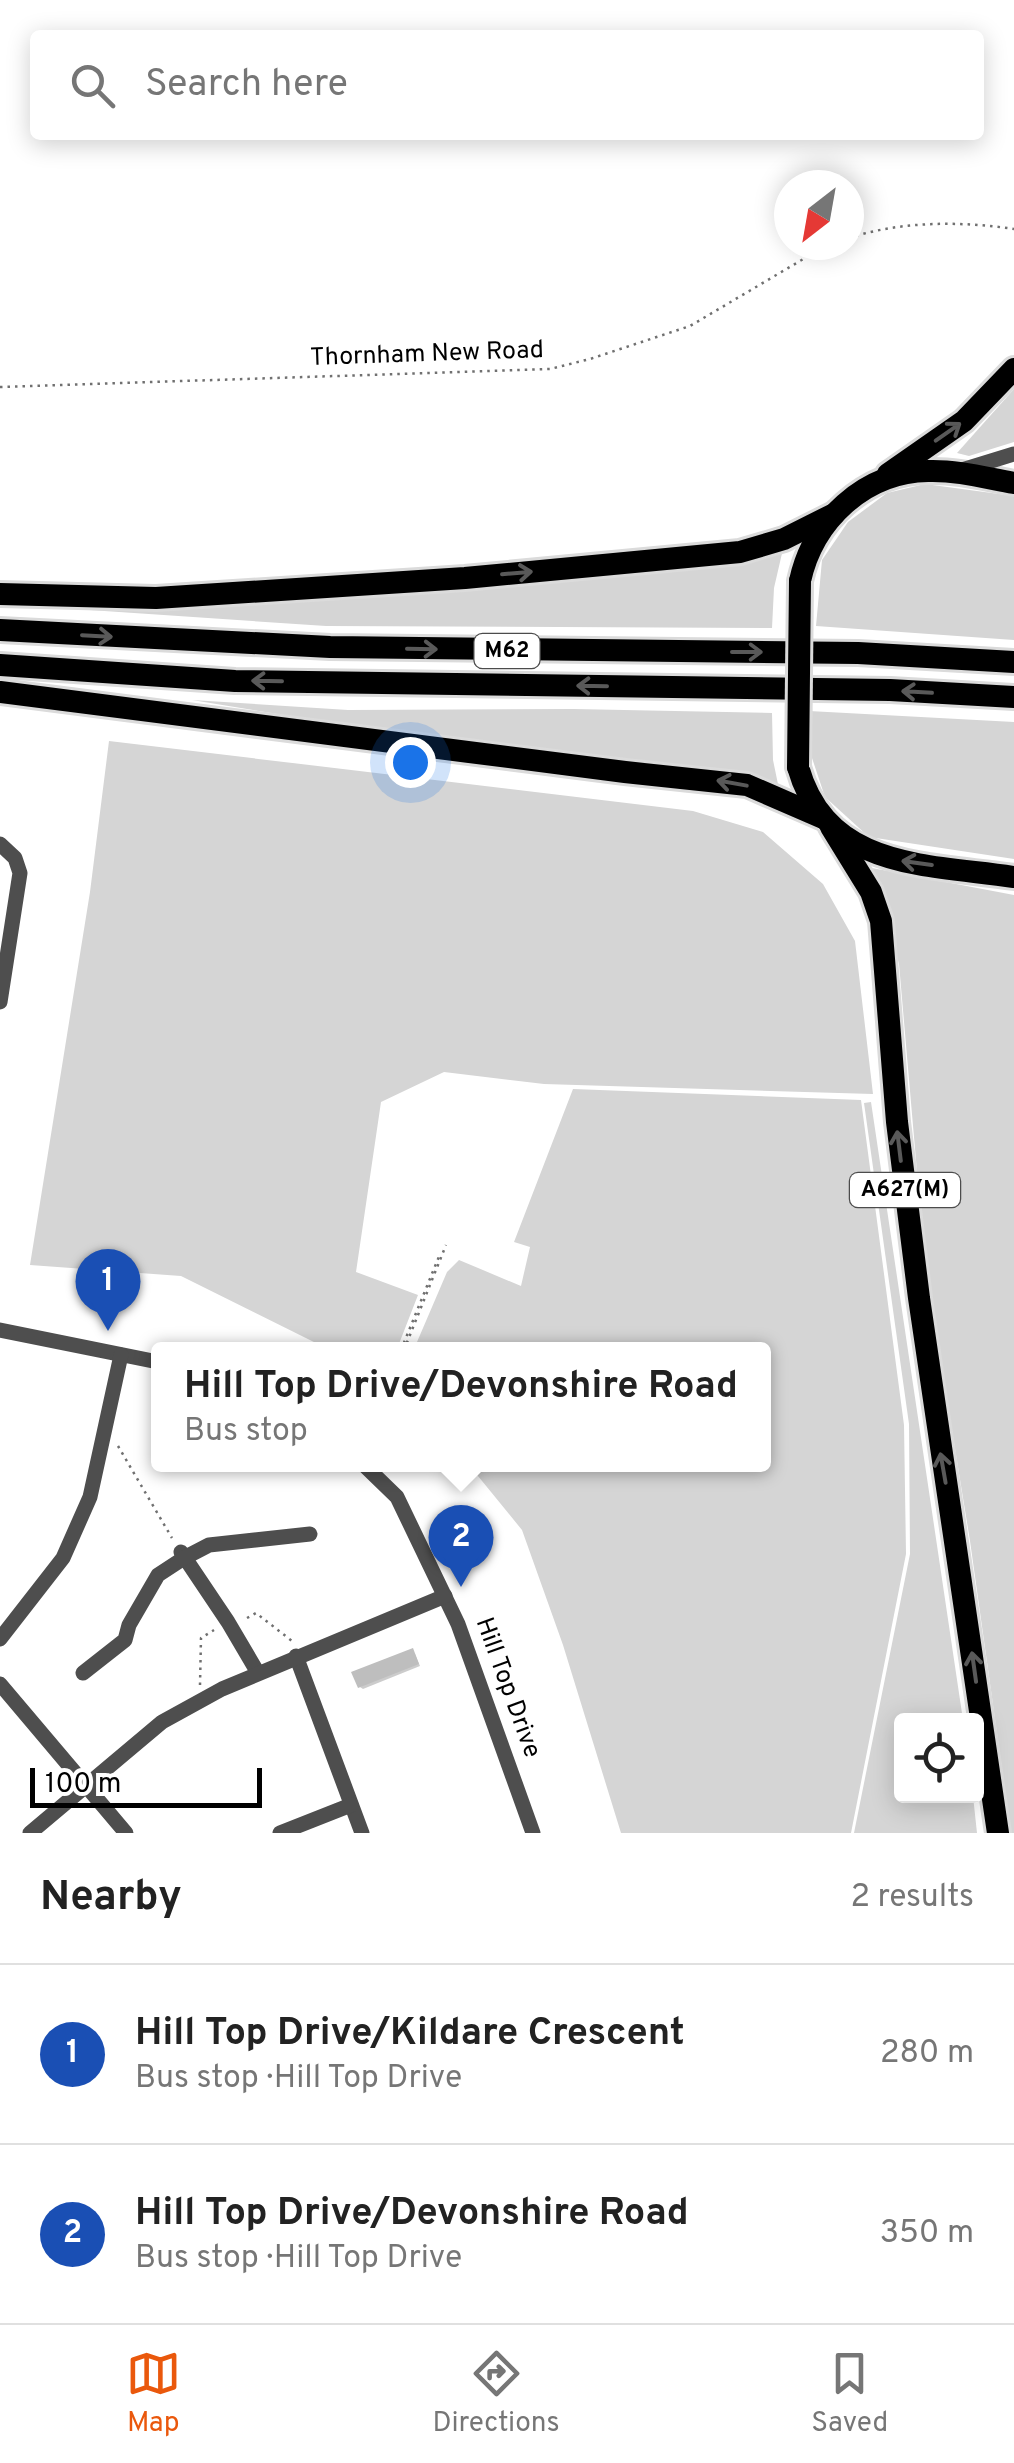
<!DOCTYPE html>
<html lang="en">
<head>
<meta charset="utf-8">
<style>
	body { margin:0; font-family:Overpass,sans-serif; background:#f2f2f2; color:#222 }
	.controls { position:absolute; right:30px; bottom:30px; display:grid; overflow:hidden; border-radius:10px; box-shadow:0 5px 25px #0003 }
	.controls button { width:90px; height:90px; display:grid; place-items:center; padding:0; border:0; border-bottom:2px solid #e0e0e0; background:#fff; color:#222; font:50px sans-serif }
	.compass { position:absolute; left:774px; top:170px; width:90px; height:90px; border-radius:50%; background:#fff; box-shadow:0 5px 25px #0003; rotate:211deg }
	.scale { position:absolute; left:30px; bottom:25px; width:232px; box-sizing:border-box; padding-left:10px; border:5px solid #000; border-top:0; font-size:28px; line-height:35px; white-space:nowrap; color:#000; -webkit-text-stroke:8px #fff; paint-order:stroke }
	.you { position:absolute; left:410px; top:762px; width:35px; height:35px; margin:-25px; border:8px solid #fff; border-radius:50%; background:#1a73e8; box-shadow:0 0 0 15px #1a73e833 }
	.badge { display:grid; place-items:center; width:65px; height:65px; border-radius:50%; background:#ea580c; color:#fff; font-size:32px; font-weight:700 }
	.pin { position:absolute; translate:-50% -82px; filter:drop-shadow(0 2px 5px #0008) }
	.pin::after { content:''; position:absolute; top:52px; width:35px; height:30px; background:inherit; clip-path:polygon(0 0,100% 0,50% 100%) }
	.popup { position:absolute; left:151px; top:1342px; width:620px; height:130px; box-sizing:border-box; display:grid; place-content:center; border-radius:10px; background:#fff; filter:drop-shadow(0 2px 8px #0005); font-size:32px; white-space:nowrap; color:#767676 }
	.popup b { font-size:38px; color:#222 }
	.popup::after { content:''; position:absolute; left:50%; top:100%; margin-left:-20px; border:20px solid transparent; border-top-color:#fff }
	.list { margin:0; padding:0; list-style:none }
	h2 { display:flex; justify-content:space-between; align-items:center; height:130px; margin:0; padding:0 40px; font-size:42px }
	h2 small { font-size:32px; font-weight:400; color:#767676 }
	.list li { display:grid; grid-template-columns:65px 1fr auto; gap:30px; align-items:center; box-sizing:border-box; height:180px; padding:0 40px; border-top:2px solid #e0e0e0 }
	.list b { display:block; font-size:38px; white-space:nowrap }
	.list p { margin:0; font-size:32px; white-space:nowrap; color:#767676 }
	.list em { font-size:32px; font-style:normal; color:#767676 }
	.icon { flex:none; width:55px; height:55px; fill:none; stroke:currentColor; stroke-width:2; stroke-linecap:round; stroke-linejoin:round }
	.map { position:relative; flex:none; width:1014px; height:1833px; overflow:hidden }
	.search { position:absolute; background:#fff; box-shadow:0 5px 25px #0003; left:30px; right:30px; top:30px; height:110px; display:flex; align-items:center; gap:25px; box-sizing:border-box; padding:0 35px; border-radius:10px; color:#767676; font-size:38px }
	.sheet { height:490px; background:#fff }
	nav { display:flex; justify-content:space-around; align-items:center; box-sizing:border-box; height:140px; border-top:2px solid #e0e0e0; background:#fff; font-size:28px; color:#767676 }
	nav a { display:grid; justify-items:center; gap:5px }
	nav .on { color:#ea580c }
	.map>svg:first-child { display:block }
	.green { fill:#d5d5d5 }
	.shadow { fill:#0003 }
	.building { fill:#bebebe }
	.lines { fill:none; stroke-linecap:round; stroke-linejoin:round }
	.highway-casing { stroke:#dbdbdb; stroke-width:28 }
	.path { stroke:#707070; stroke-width:2.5; stroke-dasharray:2.5 5; stroke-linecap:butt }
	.minor { stroke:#4e4e4e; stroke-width:15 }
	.highway { stroke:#000; stroke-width:22 }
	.highway-bridge-casing { stroke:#dbdbdb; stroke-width:28; stroke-linecap:butt }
	.highway-bridge { stroke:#000; stroke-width:22 }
	.oneway { stroke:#595959 }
	.labels { text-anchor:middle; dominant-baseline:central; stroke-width:8; stroke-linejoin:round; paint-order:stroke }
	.shield { fill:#fff; stroke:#4c4c4c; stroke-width:2.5 }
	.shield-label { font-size:22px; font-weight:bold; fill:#000 }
	.street-label { font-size:25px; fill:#000; stroke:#fff }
</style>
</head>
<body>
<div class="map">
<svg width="1014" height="1833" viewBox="0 0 1014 1833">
	<rect width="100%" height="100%" fill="#fff"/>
	<g class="green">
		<path d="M1014 389V442L969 456 957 453Z"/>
		<path d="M925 484 1014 496V640L816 626 822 560 848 522 887 493Z"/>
		<path d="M783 549 774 588 772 628 326 626 60 608 288 602 494 586Z"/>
		<path d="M192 700 348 710 573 709 772 713 773 760 779 789C702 762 620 761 539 752 423 738 308 719 192 700Z"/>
		<path d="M809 711 1014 722V859L869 837 825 797 807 743Z"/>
		<path d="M109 741 693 811 763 832 823 884 855 941 873 1094 544 1084 444 1072 381 1102 356 1272 418 1295 397 1349H328L181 1276 30 1265 90 892Z"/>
		<path d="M872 868 1014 895V1833H1011L970 1541 925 1264 899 964Z"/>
		<path d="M573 1089 861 1100 904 1425 906 1554 851 1833H621L563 1645 522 1530 469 1465 764 1464V1350L414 1349 447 1272 459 1260 521 1286 530 1247 514 1242Z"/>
		<path d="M871 1102 963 1720H902V1796H973L977 1833H854L910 1554 909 1424 864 1103Z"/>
	</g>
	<path class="shadow" d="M415 1654 420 1666 363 1689 360 1687Z"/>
	<path class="building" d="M413 1648 419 1664 358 1688 351 1672Z"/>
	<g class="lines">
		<g class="highway-casing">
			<g id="highway">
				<path d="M888 474 964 421 1014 369"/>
				<path d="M800 581C813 521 864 472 928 471 957 470 986 478 1014 483"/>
				<path d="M0 594 156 598 465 578 740 552 784 539 834 514"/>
				<path d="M0 630 330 647 858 653 1014 662"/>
				<path d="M0 665 235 681 890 690 1014 697"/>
				<path d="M0 692 625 772 747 785 823 818"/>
				<path d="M798 767C827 870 927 864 1014 877"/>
				<path d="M831 827 871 892 881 921 897 1122 919 1298 998 1833"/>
			</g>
		</g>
		<g class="path">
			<path d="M849 238C901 221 960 221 1014 229"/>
			<path d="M0 387 550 369 590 359 690 326 827 245"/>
			<path d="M401 1350 440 1254"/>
			<path d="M404 1350 446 1245"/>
			<path d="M118 1446 172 1538"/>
			<path d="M247 1618 256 1613 292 1641"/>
			<path d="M200 1685 201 1638 214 1630"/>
		</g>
		<g class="minor">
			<path d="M962 470 1014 454"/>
			<path d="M0 844 15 858 20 873 0 1002"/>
			<path d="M0 1330 158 1362"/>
			<path d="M363 1464 397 1497 458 1624 533 1833"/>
			<path d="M181 1552 228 1622 258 1673"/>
			<path d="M0 1639 63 1558 90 1497 121 1355"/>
			<path d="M296 1656 362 1833"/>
			<path d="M83 1673 125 1640 129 1625 158 1575 184 1558 209 1545 310 1534"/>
			<path d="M0 1684 126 1833"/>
			<path d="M30 1833 162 1722 222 1689 445 1596"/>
			<path d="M280 1833 351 1805"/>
		</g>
		<use href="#highway" class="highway"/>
		<g class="highway-bridge-casing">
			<path id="highway-bridge" d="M798 767 800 581"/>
		</g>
		<use href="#highway-bridge" class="highway-bridge"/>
	</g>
	<defs><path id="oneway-shaft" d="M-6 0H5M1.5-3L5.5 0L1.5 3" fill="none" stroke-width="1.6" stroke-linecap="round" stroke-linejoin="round" transform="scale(2.5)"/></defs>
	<g class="oneway">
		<use href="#oneway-shaft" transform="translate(948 432) rotate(-35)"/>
		<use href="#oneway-shaft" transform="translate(517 573) rotate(-5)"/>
		<use href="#oneway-shaft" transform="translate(97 636) rotate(3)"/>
		<use href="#oneway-shaft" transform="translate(422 649) rotate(1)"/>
		<use href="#oneway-shaft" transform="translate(747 652)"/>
		<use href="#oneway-shaft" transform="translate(267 681) rotate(-179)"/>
		<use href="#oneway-shaft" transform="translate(592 686) rotate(-179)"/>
		<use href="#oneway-shaft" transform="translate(917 692) rotate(-177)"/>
		<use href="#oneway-shaft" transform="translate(732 783) rotate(-170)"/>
		<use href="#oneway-shaft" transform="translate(917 863) rotate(-172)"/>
		<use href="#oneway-shaft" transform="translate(899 1146) rotate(-97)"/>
		<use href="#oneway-shaft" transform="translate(943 1468) rotate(-100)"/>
		<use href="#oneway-shaft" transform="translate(974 1667) rotate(-98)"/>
	</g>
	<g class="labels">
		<g class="shield">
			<rect x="474.5" y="634" width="65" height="34" rx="8"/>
			<rect x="850" y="1173" width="110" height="34" rx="8"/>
		</g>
		<g class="shield-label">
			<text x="507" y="651">M62</text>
			<text x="905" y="1190">A627(M)</text>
		</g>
		<g class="street-label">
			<text transform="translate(427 355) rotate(-2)">Thornham New Road</text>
			<text transform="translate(507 1688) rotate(70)">Hill Top Drive</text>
		</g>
	</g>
</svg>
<div class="controls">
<button><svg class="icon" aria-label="locate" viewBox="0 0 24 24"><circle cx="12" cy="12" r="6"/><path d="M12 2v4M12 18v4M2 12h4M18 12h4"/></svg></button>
</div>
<svg class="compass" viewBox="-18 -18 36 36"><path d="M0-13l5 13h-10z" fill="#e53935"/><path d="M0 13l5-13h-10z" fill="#767676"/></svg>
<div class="scale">100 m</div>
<div class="you"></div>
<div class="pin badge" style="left:108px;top:1331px;background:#1a4fb4">1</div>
<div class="pin badge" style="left:461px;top:1587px;background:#1a4fb4">2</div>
<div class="popup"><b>Hill Top Drive/Devonshire Road</b>Bus stop</div>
<div class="search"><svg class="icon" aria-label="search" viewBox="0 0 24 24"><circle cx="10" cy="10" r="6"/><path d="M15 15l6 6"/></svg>Search here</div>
</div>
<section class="sheet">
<h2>Nearby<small>2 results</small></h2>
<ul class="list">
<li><span class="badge" style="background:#1a4fb4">1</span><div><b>Hill Top Drive/Kildare Crescent</b><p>Bus stop · Hill Top Drive</p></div><em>280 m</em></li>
<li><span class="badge" style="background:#1a4fb4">2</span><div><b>Hill Top Drive/Devonshire Road</b><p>Bus stop · Hill Top Drive</p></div><em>350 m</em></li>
</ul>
</section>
<nav>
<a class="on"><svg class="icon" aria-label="map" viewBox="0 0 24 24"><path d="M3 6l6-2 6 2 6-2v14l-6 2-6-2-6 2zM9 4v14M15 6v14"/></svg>Map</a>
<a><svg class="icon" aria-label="directions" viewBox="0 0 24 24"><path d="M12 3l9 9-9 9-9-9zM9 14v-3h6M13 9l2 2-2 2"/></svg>Directions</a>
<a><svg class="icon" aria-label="saved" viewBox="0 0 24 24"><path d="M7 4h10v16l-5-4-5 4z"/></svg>Saved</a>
</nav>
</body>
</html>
